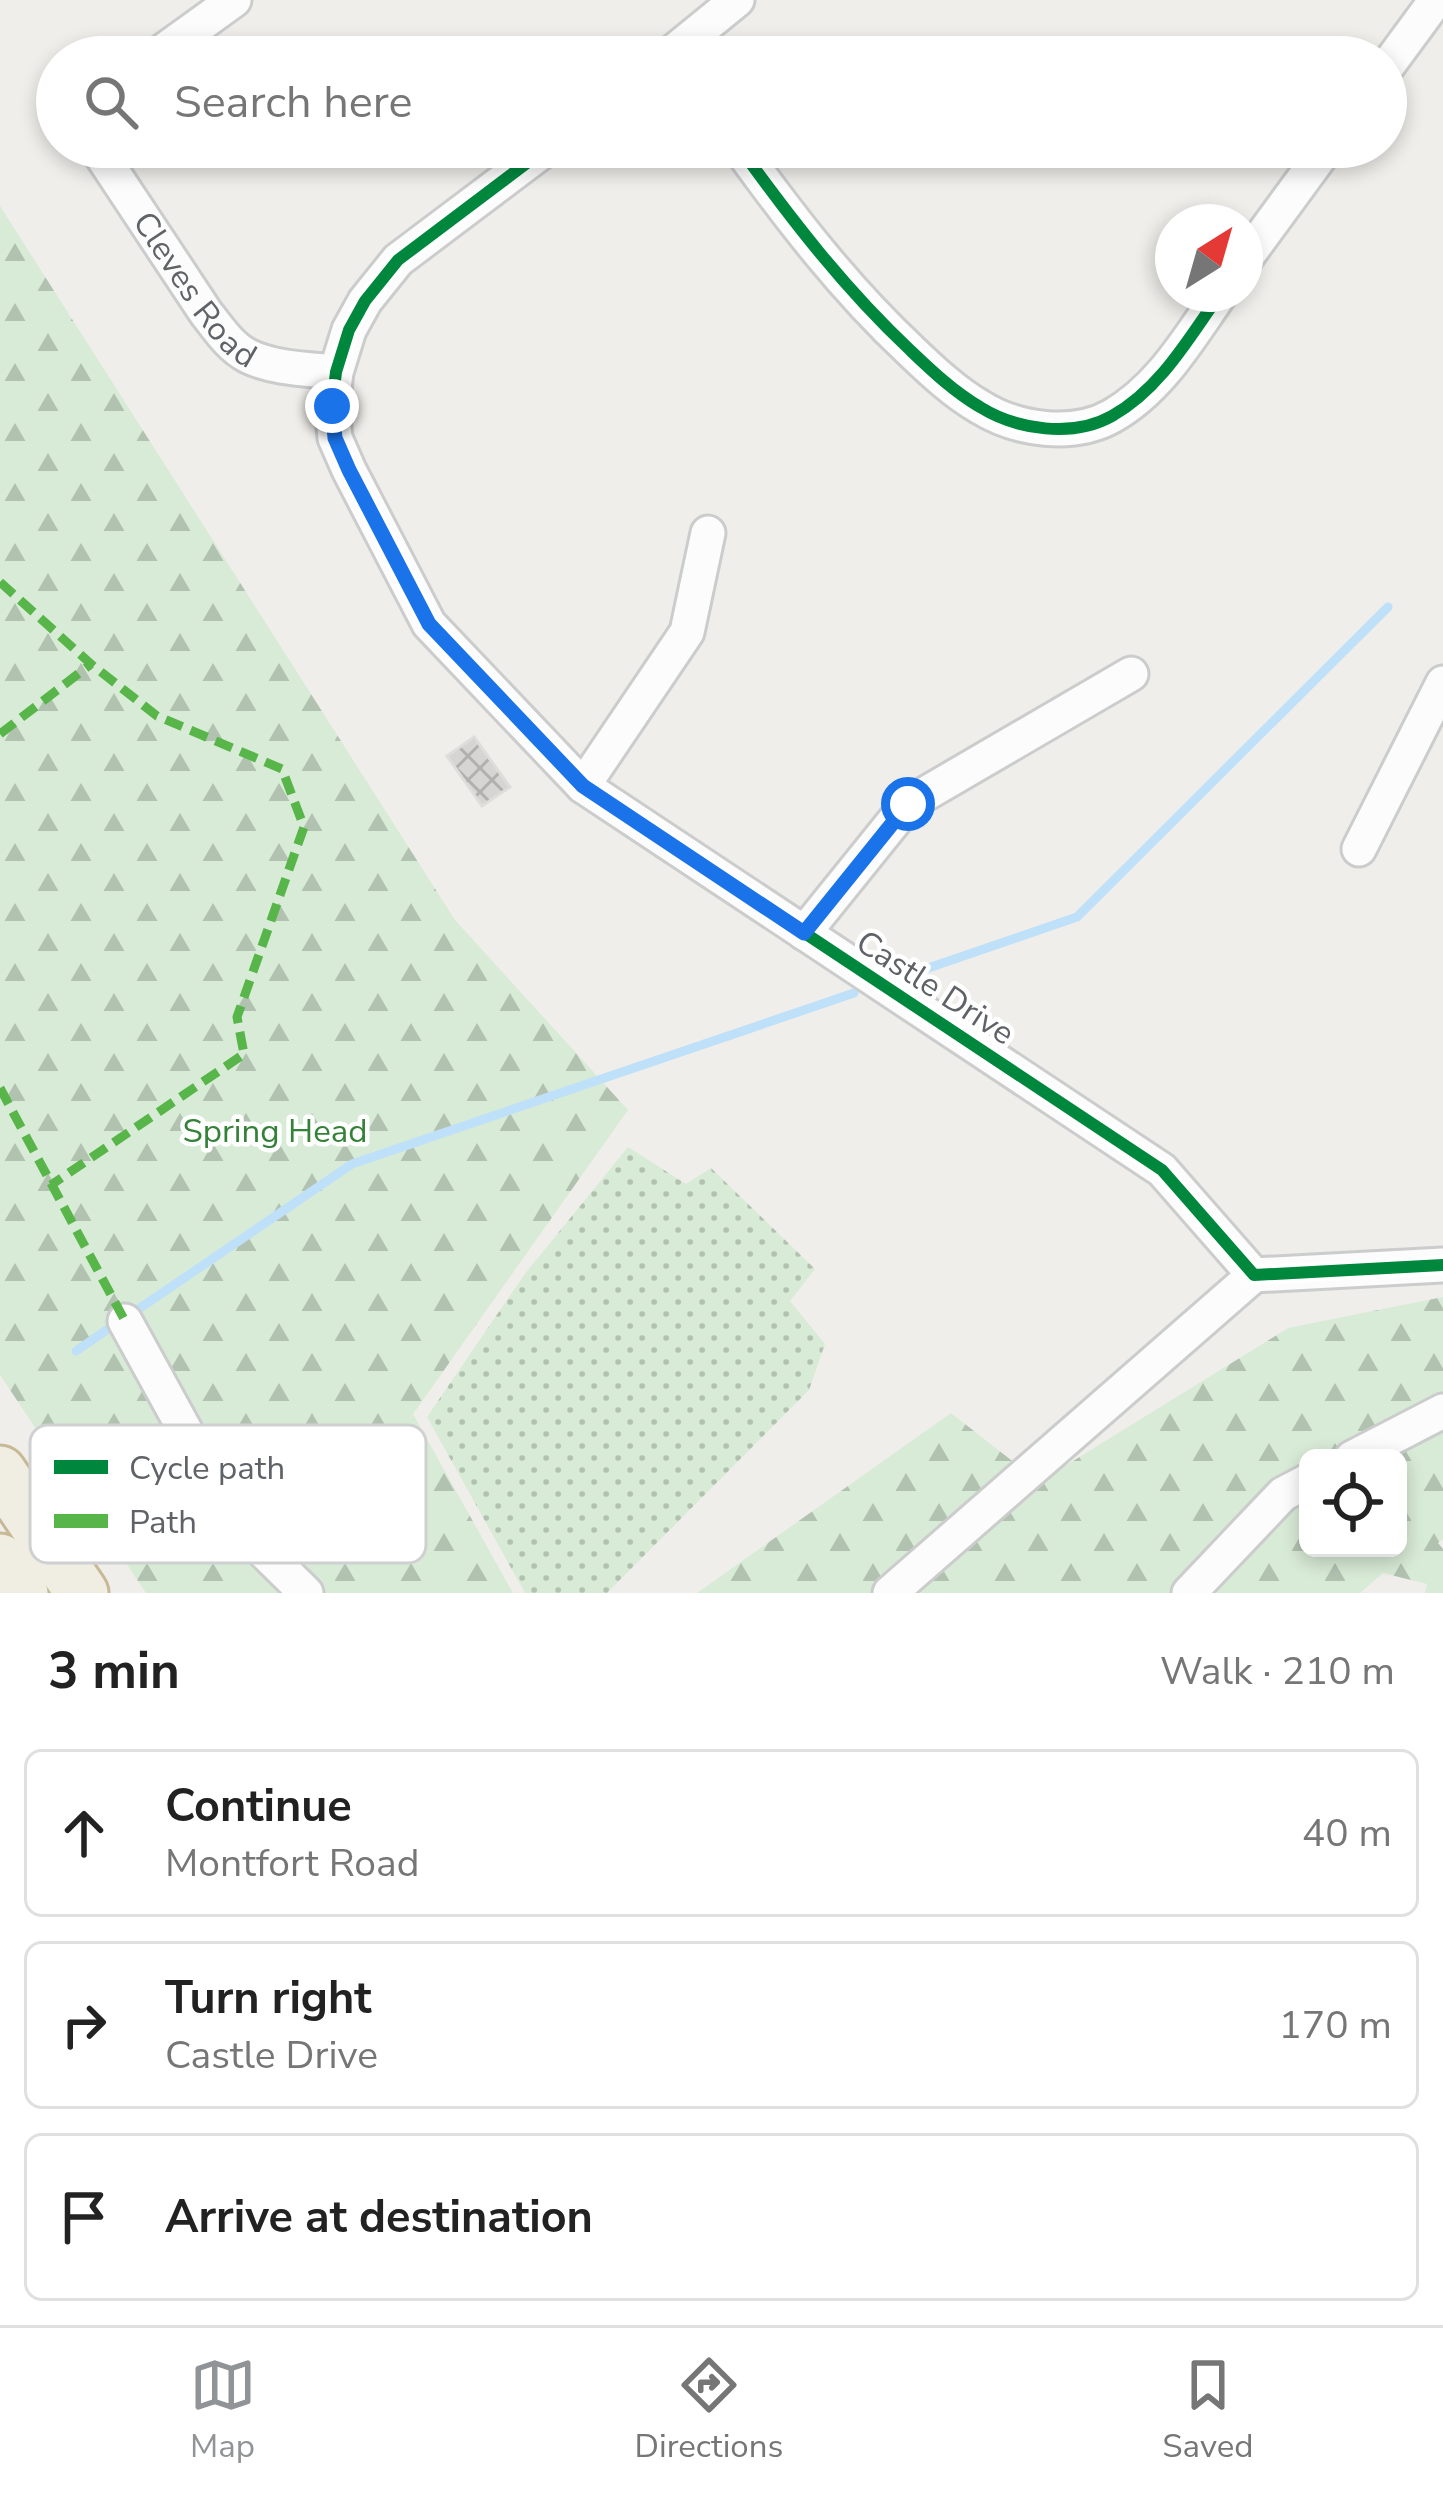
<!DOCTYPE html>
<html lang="en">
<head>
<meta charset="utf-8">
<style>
	body { margin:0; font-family:"Nunito Sans",sans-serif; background:#f2f2f2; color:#222 }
	.controls { position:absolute; right:36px; bottom:36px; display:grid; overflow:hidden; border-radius:18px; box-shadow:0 6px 18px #0003 }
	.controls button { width:108px; height:108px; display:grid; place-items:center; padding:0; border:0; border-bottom:3px solid #e0e0e0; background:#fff; color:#222; font:60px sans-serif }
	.compass { position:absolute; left:1155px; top:204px; width:108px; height:108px; border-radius:50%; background:#fff; box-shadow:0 6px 18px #0003; rotate:37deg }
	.stop { position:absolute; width:36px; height:36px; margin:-27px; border:9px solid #1a73e8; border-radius:50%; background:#fff }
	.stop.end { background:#1a73e8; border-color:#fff; box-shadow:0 3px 12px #0008 }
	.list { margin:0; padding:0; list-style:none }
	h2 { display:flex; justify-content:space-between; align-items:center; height:156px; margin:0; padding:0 48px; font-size:51px }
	h2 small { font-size:39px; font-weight:400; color:#767676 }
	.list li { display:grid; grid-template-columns:78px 1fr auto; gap:36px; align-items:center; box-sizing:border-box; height:168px; margin:0 24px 24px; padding:0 24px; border:3px solid #e0e0e0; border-radius:18px }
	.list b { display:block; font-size:45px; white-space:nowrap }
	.list p { margin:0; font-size:39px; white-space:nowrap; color:#767676 }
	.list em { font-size:39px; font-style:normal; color:#767676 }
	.icon { flex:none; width:66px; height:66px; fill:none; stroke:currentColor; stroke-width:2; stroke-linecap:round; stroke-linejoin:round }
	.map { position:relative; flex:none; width:1443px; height:1593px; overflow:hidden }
	.search { position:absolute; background:#fff; box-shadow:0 6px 18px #0003; left:36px; right:36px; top:36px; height:132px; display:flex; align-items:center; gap:30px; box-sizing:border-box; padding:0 42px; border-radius:66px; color:#767676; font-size:45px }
	.sheet { height:732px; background:#fff }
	nav { display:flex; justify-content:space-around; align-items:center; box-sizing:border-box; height:168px; border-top:3px solid #e0e0e0; background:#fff; font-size:33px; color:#767676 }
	nav a { display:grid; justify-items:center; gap:6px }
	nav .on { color:#919496 }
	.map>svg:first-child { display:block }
	.grass { fill:url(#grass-dots) }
	.forest { fill:url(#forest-firs); fill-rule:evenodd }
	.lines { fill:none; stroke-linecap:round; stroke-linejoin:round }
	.stream { stroke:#bfe0f9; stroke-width:9 }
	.building { fill:url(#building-cross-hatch); stroke:#deddd9; stroke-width:3 }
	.minor-casing { stroke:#cbcccc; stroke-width:39 }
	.highway-casing { stroke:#c8b996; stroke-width:57 }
	.minor { stroke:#fdfcfc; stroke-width:33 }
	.highway { stroke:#f0ede3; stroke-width:51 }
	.quiet { stroke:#58b549; stroke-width:9; stroke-dasharray:18 9; stroke-linecap:butt }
	.cycleway-casing { stroke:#fff; stroke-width:20 }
	.cycleway { stroke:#00873e; stroke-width:12 }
	.route { stroke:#1a73e8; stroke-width:15 }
	.labels { text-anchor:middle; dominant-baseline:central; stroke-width:9; stroke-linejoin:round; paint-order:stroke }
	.street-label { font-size:33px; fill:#5f6368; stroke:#fff }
	.park-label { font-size:33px; fill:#348238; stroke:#fff }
	.key { fill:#fff; stroke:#cfd0d2; stroke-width:3 }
	.key-label { font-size:33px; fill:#5f6368 }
</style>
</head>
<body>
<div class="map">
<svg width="1443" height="1593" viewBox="0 0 1443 1593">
	<defs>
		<pattern id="grass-dots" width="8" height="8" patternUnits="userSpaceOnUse" patternTransform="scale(3)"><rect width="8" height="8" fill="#d8ebd6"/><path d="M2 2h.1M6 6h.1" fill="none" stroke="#b2c2b1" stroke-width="1.8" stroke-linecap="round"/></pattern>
		<pattern id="forest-firs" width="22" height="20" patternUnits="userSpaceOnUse" patternTransform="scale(3)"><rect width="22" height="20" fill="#d8ebd6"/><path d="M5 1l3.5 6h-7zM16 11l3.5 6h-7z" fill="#b2c2b1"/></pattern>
		<pattern id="building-cross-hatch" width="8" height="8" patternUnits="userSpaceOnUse" patternTransform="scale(3)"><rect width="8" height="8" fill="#d6d5d3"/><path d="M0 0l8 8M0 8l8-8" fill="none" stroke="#b1b0af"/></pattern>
	</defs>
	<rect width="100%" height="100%" fill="#efeeea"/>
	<path class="grass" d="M628 1147 686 1184 711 1168 815 1269 790 1301 825 1344 809 1390 607 1593H525L427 1417 524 1275Z"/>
	<g class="forest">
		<path d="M0 206 455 920 628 1110 413 1414 513 1593H146L0 1375Z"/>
		<path d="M1443 1297V1539L1438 1543 1443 1549V1593H1425L1427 1584 1383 1573 1360 1593H697L951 1413 1039 1482 1288 1328ZM1308 1458H1398V1548H1308Z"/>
	</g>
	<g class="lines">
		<g class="stream">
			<path d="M908 975 1077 917 1388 607"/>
			<path d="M137 1310 352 1164 854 993"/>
			<path d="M76 1351 111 1327"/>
		</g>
	</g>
	<path class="building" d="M474 737 510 787 482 806 447 756Z"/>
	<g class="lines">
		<g class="minor-casing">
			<g id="minor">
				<path d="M155 57 234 0"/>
				<path d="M667 57 737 0"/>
				<path d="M1386 68 1436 0"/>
				<path id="s1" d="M96 147 206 313C218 328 230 347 248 356 274 369 308 369 336 372"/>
				<path d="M548 147 398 260 365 301 349 330 336 372 332 406 335 438 349 470 429 624 583 786 1162 1170 1254 1275"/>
				<path d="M739 147C791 219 844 288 910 350 931 370 954 392 980 407 1017 430 1073 438 1112 416 1160 389 1189 338 1220 294"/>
				<path d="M1245 259 1327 147"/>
				<path d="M583 786 687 632 708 533"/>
				<path d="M1359 849 1443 683"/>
				<path d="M804 933 908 804 1131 674"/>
				<path d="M1254 1275 1443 1265"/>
				<path d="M125 1321 237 1525 306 1593"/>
				<path d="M1352 1458 1443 1411"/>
				<path d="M890 1593 1254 1275"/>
				<path d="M1189 1593 1283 1494 1308 1481"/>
			</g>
		</g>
		<g class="highway-casing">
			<g id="highway">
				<path d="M0 1472 82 1593"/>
				<path d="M0 1560 22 1593"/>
			</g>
		</g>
		<use href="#minor" class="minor"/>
		<use href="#highway" class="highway"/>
		<g class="quiet">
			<path d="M0 582 91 664 157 716 282 769 304 827 237 1017 244 1054 51 1185"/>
			<path d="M0 734 91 664"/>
			<path d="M0 1088 125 1321"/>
		</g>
		<g class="cycleway-casing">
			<g id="cycleway">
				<path d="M548 147 398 260 365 301 349 330 336 372 332 406 335 438 349 470 429 624 583 786 1162 1170 1254 1275 1443 1265"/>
				<path d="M739 147C791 219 844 288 910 350 931 370 954 392 980 407 1017 430 1073 438 1112 416 1160 389 1189 338 1220 294"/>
			</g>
		</g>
		<use href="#cycleway" class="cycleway"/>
	</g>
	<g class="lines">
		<path class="route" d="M332 406 335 438 349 470 429 624 583 786 804 933 908 804"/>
	</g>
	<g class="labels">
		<g class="street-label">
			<text stroke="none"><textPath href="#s1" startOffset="174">Cleves Road</textPath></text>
			<text transform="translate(935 988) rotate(33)">Castle Drive</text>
		</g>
		<g class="park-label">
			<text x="275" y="1131">Spring Head</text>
		</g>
	</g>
	<rect x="30" y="1425" width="396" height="138" rx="18" class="key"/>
	<rect x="54" y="1460" width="54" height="14" fill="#00873e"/>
	<rect x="54" y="1514" width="54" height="14" fill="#58b549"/>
	<g class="key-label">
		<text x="129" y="1479">Cycle path</text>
		<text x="129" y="1533">Path</text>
	</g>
</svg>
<div class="controls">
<button><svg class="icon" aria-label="locate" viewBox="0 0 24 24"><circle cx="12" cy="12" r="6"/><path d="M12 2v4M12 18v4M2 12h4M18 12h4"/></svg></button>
</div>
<svg class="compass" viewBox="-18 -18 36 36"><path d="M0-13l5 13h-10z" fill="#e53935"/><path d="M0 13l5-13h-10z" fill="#767676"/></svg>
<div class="stop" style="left:908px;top:804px"></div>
<div class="stop end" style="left:332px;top:406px"></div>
<div class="search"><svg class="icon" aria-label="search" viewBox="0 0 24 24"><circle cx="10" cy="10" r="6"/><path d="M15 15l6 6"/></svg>Search here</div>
</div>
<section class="sheet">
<h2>3 min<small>Walk · 210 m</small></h2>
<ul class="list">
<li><svg class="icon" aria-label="ahead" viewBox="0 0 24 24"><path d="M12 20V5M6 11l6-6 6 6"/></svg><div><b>Continue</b><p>Montfort Road</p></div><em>40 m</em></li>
<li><svg class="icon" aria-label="right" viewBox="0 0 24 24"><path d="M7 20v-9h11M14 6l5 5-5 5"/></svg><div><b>Turn right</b><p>Castle Drive</p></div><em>170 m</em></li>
<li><svg class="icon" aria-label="arrive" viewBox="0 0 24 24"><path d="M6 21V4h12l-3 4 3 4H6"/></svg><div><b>Arrive at destination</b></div></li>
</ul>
</section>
<nav>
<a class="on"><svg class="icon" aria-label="map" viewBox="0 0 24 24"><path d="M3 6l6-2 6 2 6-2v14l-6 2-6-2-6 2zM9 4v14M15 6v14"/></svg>Map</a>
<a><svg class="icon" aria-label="directions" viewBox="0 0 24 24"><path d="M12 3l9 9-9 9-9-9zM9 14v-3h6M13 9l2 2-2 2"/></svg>Directions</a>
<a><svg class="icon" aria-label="saved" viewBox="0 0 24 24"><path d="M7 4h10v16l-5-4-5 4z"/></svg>Saved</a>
</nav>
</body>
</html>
